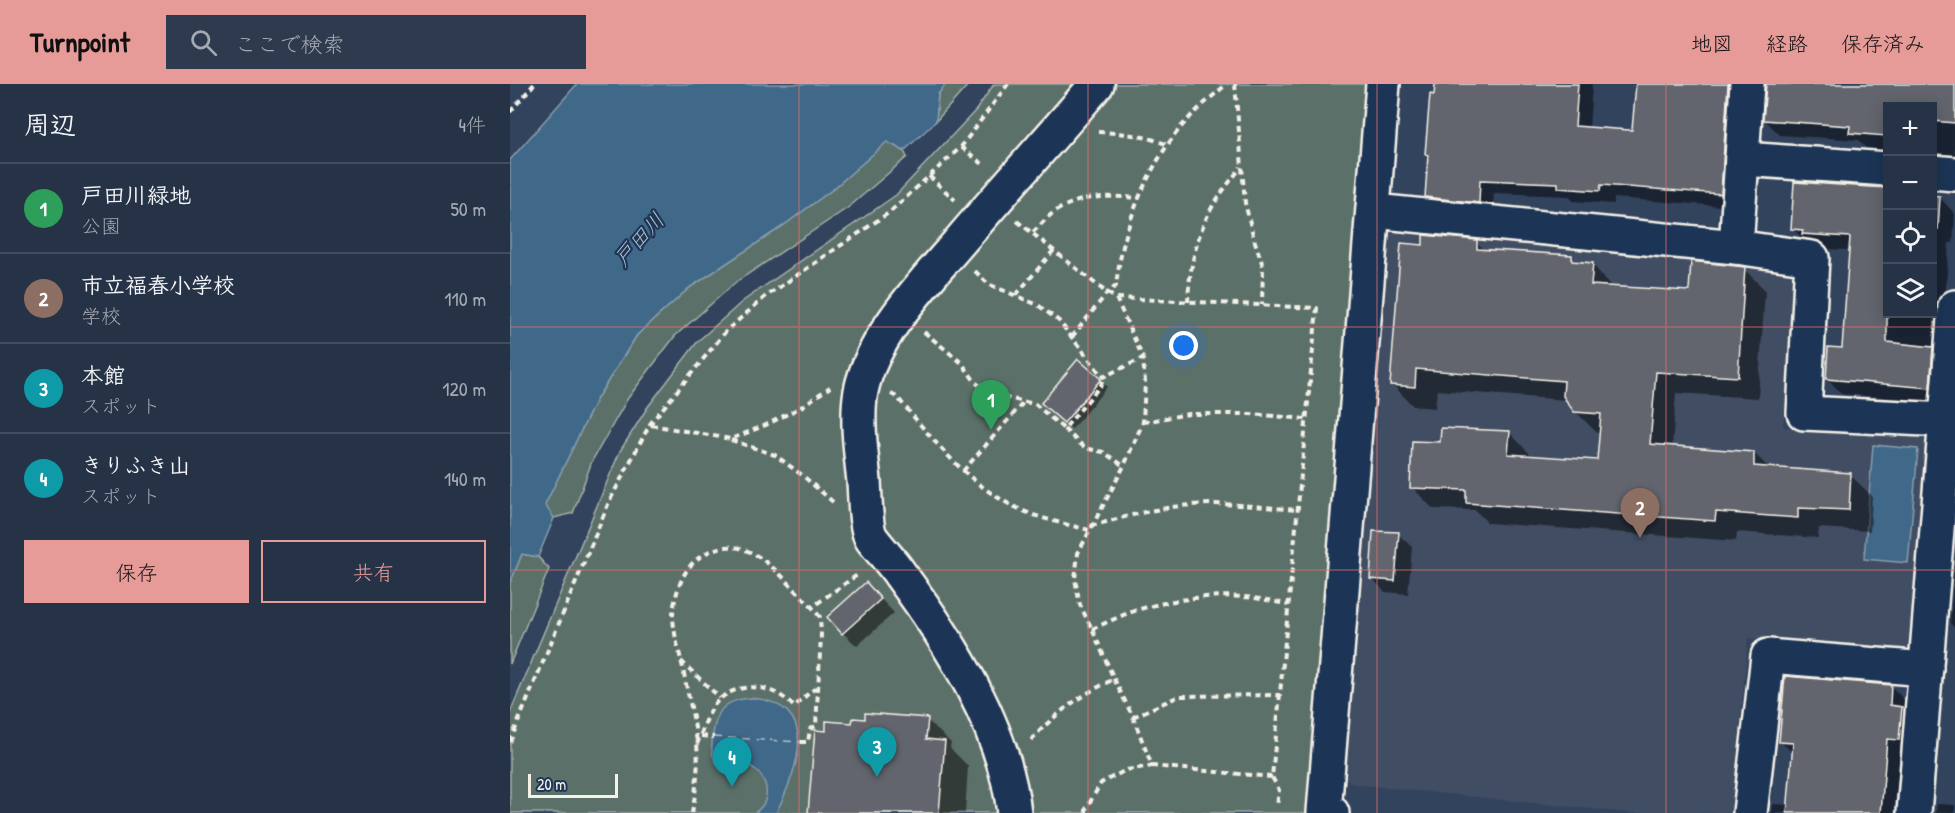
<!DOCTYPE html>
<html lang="ja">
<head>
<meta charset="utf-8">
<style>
	body { margin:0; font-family:"Patrick Hand","Klee One",sans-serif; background:#2e3a4d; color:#f1f3f6 }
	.controls { position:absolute; right:18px; top:18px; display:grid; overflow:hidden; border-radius:0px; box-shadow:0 3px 15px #0003 }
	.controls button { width:54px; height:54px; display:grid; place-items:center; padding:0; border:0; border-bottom:2px solid #424d5f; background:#263246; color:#f1f3f6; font:30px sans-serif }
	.scale { position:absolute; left:18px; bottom:15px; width:90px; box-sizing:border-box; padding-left:6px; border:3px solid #f4f1e8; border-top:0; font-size:16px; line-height:21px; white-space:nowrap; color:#f4f1e8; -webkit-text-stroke:4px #1d3557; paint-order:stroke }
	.you { position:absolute; left:674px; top:262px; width:21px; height:21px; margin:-15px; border:4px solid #fff; border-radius:50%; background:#1a73e8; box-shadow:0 0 0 9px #1a73e833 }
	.badge { display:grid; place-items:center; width:39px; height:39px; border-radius:50%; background:#e69b98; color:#fff; font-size:20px; font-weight:700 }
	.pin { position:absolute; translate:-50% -50px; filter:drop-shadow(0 2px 3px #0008) }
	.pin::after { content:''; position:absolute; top:32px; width:21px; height:18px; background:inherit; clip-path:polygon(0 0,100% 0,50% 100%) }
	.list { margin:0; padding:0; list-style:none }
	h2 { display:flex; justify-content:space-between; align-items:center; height:78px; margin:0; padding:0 24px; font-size:26px }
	h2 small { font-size:20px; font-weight:400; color:#a4aab3 }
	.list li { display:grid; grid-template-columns:39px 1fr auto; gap:18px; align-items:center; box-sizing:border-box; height:90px; padding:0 24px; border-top:2px solid #424d5f }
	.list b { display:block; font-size:22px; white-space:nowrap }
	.list p { margin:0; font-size:20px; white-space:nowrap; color:#a4aab3 }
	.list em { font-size:20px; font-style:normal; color:#a4aab3 }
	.actions { display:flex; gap:12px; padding:18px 24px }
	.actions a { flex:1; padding:14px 0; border:2px solid #e69b98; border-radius:0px; text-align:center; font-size:21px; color:#e69b98 }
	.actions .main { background:#e69b98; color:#111 }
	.icon { flex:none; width:33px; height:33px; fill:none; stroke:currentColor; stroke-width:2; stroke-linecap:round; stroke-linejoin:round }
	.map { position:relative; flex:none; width:1445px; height:729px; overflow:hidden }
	header { display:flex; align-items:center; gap:36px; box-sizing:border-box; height:84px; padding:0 30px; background:#e69b98; color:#111 }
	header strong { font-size:28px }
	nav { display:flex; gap:33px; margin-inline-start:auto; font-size:21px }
	.search { width:420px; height:54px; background:#2e3a4d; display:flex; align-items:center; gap:15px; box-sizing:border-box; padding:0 21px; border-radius:0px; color:#a4aab3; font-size:22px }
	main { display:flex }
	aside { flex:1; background:#263246 }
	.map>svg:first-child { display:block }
	.built { fill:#414d63 }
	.green { fill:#5b6f6a; stroke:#a8b0a9; stroke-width:1.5 }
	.water { fill:#406788; stroke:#889eae; stroke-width:1.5 }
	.shadow { fill:#0007 }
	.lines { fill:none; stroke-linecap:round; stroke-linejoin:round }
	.ferry { stroke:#b5c1c6; stroke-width:1.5; stroke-dasharray:8 6; stroke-linecap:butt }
	.building { fill:#64656e; stroke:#f4f1e8; stroke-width:1.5 }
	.minor-casing { stroke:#f4f1e8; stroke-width:38 }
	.path { stroke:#f4f1e8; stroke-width:4; stroke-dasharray:6 4.5; stroke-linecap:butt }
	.minor { stroke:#1d3557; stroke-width:33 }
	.grid { fill:none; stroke:#e06e6b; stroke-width:1.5; stroke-opacity:0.55 }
	.labels { text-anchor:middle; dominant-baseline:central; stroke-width:4.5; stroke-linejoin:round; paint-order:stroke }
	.water-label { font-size:21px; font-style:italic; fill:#b5c1c6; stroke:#1d3557 }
</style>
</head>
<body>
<header>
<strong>Turnpoint</strong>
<div class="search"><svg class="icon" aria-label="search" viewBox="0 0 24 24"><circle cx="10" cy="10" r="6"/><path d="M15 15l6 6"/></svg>ここで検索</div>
<nav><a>地図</a><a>経路</a><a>保存済み</a></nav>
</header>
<main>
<aside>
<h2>周辺<small>4件</small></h2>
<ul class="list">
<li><span class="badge" style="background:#2e9e5b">1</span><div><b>戸田川緑地</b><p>公園</p></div><em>50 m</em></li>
<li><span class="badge" style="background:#8d6e63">2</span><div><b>市立福春小学校</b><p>学校</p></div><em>110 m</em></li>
<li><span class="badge" style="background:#0f9aa8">3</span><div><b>本館</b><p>スポット</p></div><em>120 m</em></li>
<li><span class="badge" style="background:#0f9aa8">4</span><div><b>きりふき山</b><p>スポット</p></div><em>140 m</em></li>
</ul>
<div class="actions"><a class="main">保存</a><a>共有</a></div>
</aside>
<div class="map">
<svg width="1445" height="729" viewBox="0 0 1445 729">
	<rect width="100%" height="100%" fill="#32435e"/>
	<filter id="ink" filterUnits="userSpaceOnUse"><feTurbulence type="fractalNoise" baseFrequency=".0167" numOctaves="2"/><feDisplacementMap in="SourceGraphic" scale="12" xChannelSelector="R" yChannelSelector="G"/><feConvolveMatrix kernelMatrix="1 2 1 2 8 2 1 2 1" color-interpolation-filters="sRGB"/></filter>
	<g filter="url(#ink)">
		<path class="built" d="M871 145 1289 183 1273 343 1420 353 1399 570 1238 554 1222 729H1120L842 700 834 691Z"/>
		<g class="green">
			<path d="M436 0H459L426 37 428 10Z"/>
			<path d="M484 0H868L805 729H0V629L110 367 137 324 188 257 233 217 386 111 466 26Z"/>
			<path d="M377 57 394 67 397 73 339 123 226 198 165 252 118 314 82 377 63 429 44 434 34 422 87 314 127 251 179 204 270 144 323 105Z"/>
			<path d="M12 470 28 473 39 485 0 580V499Z"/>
		</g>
		<g class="water">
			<path d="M67 0H436L428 10 426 37 394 67 377 58 323 105 270 144 179 204 127 251 87 314 35 421 44 434 28 473 12 470 0 499V76Z"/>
			<path d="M1363 361 1408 365 1398 479 1354 475Z"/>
			<path d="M242 614C313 621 287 687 266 729H244C273 713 246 662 212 687 207 681 202 674 202 666 201 654 205 630 215 622 223 616 232 615 242 614Z"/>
		</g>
		<g class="shadow">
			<path d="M927 0H1081L1082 1 1079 45 1124 47 1128 0H1239L1224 123 1104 114V120L1063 117 1059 112 984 109 982 132 931 126 917 113 919 73 916 70Z"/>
			<path d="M1257 0H1445V72L1436 71 1435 85 1422 92V22H1378V76L1367 65 1356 64 1348 56 1270 51 1255 36Z"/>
			<path d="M1285 99 1377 105 1378 230H1422V113L1430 114 1445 130 1443 159H1439L1433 245 1434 318 1332 310 1317 295 1333 266 1340 166 1309 165 1298 160 1282 144Z"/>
			<path d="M966 158 976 167 1061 173 1068 179 1082 180 1103 204 1181 209 1234 185 1255 206 1248 314 1166 309 1162 363 1244 369 1260 385 1340 391 1362 412 1360 447 1309 444 1308 454 1227 448 1226 457 978 439 965 426 923 425 902 403 932 360 999 348 1020 370V373L1088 378 1091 349H1087L1066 328 1057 316 927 306 925 324 903 322 882 300 914 163Z"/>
			<path d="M568 278 597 303 562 345 539 326Z"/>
			<path d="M888 450 902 463 898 510 875 508 862 494Z"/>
			<path d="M1445 474V544L1440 539Z"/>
			<path d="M369 513 384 529 347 562 333 549Z"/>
			<path d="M1381 602 1394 616 1393 626 1404 637 1401 669 1390 668 1384 729H1262L1263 720 1279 721 1284 670 1271 658Z"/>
			<path d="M417 636 441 659 440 664 458 682 455 729H300L317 648 344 640Z"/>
			<path d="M1427 720 1445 721V729H1426Z"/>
		</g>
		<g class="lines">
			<path class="ferry" d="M204 653 290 658"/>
		</g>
		<g class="building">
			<path d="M925 0H1068L1065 42 1119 46H1122L1126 0H1218L1211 110 1091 101 1090 107 1048 104V99L970 96 969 119 915 113 918 71 915 70 920 10 924 11Z"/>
			<path d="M1256 0H1445V39L1422 37V22H1377V52L1339 49 1340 42 1253 36Z"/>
			<path d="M1284 98 1377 104V258L1423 263 1420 304 1316 295 1318 263 1332 264 1340 153 1292 150 1293 146 1281 145Z"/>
			<path d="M1422 112 1430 113 1428 145 1422 144Z"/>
			<path d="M913 151 967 156V165L1062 171V177L1083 179 1081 201 1179 207 1181 177 1235 183 1228 293 1146 288 1140 360 1244 368V382L1341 389 1339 426 1288 424V434L1206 428 1205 437 956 419V406L900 404 902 357 930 358 931 344 1000 347 998 370 1087 376 1091 330 1064 328 1053 312 1054 297 906 285 905 303 880 301 891 159 913 161Z"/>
			<path d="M568 275 591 295 554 339 531 319Z"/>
			<path d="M863 447 889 448 885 497 860 495Z"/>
			<path d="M356 498 371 515 332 550 317 533Z"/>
			<path d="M1275 592 1381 601 1380 621 1392 623 1389 656 1377 655 1371 729H1277L1283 659 1269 658Z"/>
			<path d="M355 629 418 634 416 655 435 657 429 729H298L305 646 316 647V637L342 639 343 634 355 635Z"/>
		</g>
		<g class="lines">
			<g class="minor-casing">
				<g id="minor">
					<path d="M1232 75 1378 85"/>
					<path d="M1422 88 1445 90"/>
					<path d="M864 127 1226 163 1302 174 1294 329 1436 336"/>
					<path d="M1226 163 1237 0"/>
					<path d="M504 729C495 644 440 558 390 490 382 478 371 467 362 455 355 445 355 410 354 397 351 370 346 333 351 307 362 252 415 198 450 157 495 104 542 53 587 0"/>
					<path d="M822 729 814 728 873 0"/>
					<path d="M1240 729 1258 572 1416 585"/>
					<path d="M1404 729 1445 223"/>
				</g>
			</g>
			<g class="path">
				<path d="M725 0 735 119 744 155 753 182 752 221"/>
				<path d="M0 28 24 0"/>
				<path d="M588 48C614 49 634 51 658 61"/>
				<path d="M451 63 474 81"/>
				<path d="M419 92 445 116"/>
				<path d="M507 137 597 209 606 214 633 274 635 298 633 338 614 382 568 469 565 495 570 521 582 545 604 595 623 633 642 682 762 693"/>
				<path d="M523 148C530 142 536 134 543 129 570 110 599 112 630 114"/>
				<path d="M465 187 478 200 528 221 549 237 593 293 633 274"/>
				<path d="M506 211 544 166"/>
				<path d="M607 214 807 224 762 693 769 706 767 722"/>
				<path d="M678 218C679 184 688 142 708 114 715 103 723 94 731 83"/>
				<path d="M414 248 452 279 466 299 487 312 525 320 554 345 591 301 593 293"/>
				<path d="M562 253 597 209 606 202C612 148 633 92 667 48 681 30 699 15 717 0"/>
				<path d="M381 310 387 313C426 359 463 408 521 430 540 437 560 441 579 446"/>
				<path d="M633 338 679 330H741L796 335"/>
				<path d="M141 341 221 355 256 341 291 323 320 303"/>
				<path d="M554 345 575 364 593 368 614 382"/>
				<path d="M221 356 265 371 292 391 323 418"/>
				<path d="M453 387 513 319"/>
				<path d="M581 442C611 434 641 425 672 422 710 417 749 423 787 426"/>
				<path d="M582 545C598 538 614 530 630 525 679 511 730 507 778 521"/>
				<path d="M171 577 210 614"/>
				<path d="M623 633 669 612 770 611"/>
				<path d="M191 652 204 653"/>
				<path d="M521 656C547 628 569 612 604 595"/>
				<path d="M0 658 99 418 140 340 217 246 255 213 380 128 451 63 498 0"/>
				<path d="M290 658H298L300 645 306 642 311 551 310 533 302 523"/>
				<path d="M187 660C193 646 199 623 211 614 234 596 266 602 284 623L300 608 308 603"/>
				<path d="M182 729C186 707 189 683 187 660 185 635 177 609 173 584 169 567 163 547 163 530 164 513 172 487 186 476 233 438 269 491 302 523L350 489"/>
				<path d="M576 729V725L591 699 616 686 642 682"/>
			</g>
			<use href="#minor" class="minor"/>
		</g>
	</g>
	<path class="grid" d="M289 0V729M578 0V729M867 0V729M1156 0V729M0 243H1445M0 486H1445"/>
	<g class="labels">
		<g class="water-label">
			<text transform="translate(129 155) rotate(-48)">戸田川</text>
		</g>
	</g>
</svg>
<div class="controls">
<button>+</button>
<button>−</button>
<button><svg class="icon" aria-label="locate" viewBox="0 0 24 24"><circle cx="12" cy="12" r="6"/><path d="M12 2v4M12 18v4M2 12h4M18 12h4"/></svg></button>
<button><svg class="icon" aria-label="layers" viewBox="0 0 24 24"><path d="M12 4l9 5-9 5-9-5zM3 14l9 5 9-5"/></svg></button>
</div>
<div class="scale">20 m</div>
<div class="you"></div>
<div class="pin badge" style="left:481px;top:346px;background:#2e9e5b">1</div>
<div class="pin badge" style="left:1130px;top:454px;background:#8d6e63">2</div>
<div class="pin badge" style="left:367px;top:693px;background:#0f9aa8">3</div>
<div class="pin badge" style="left:222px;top:703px;background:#0f9aa8">4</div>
</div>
</main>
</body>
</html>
